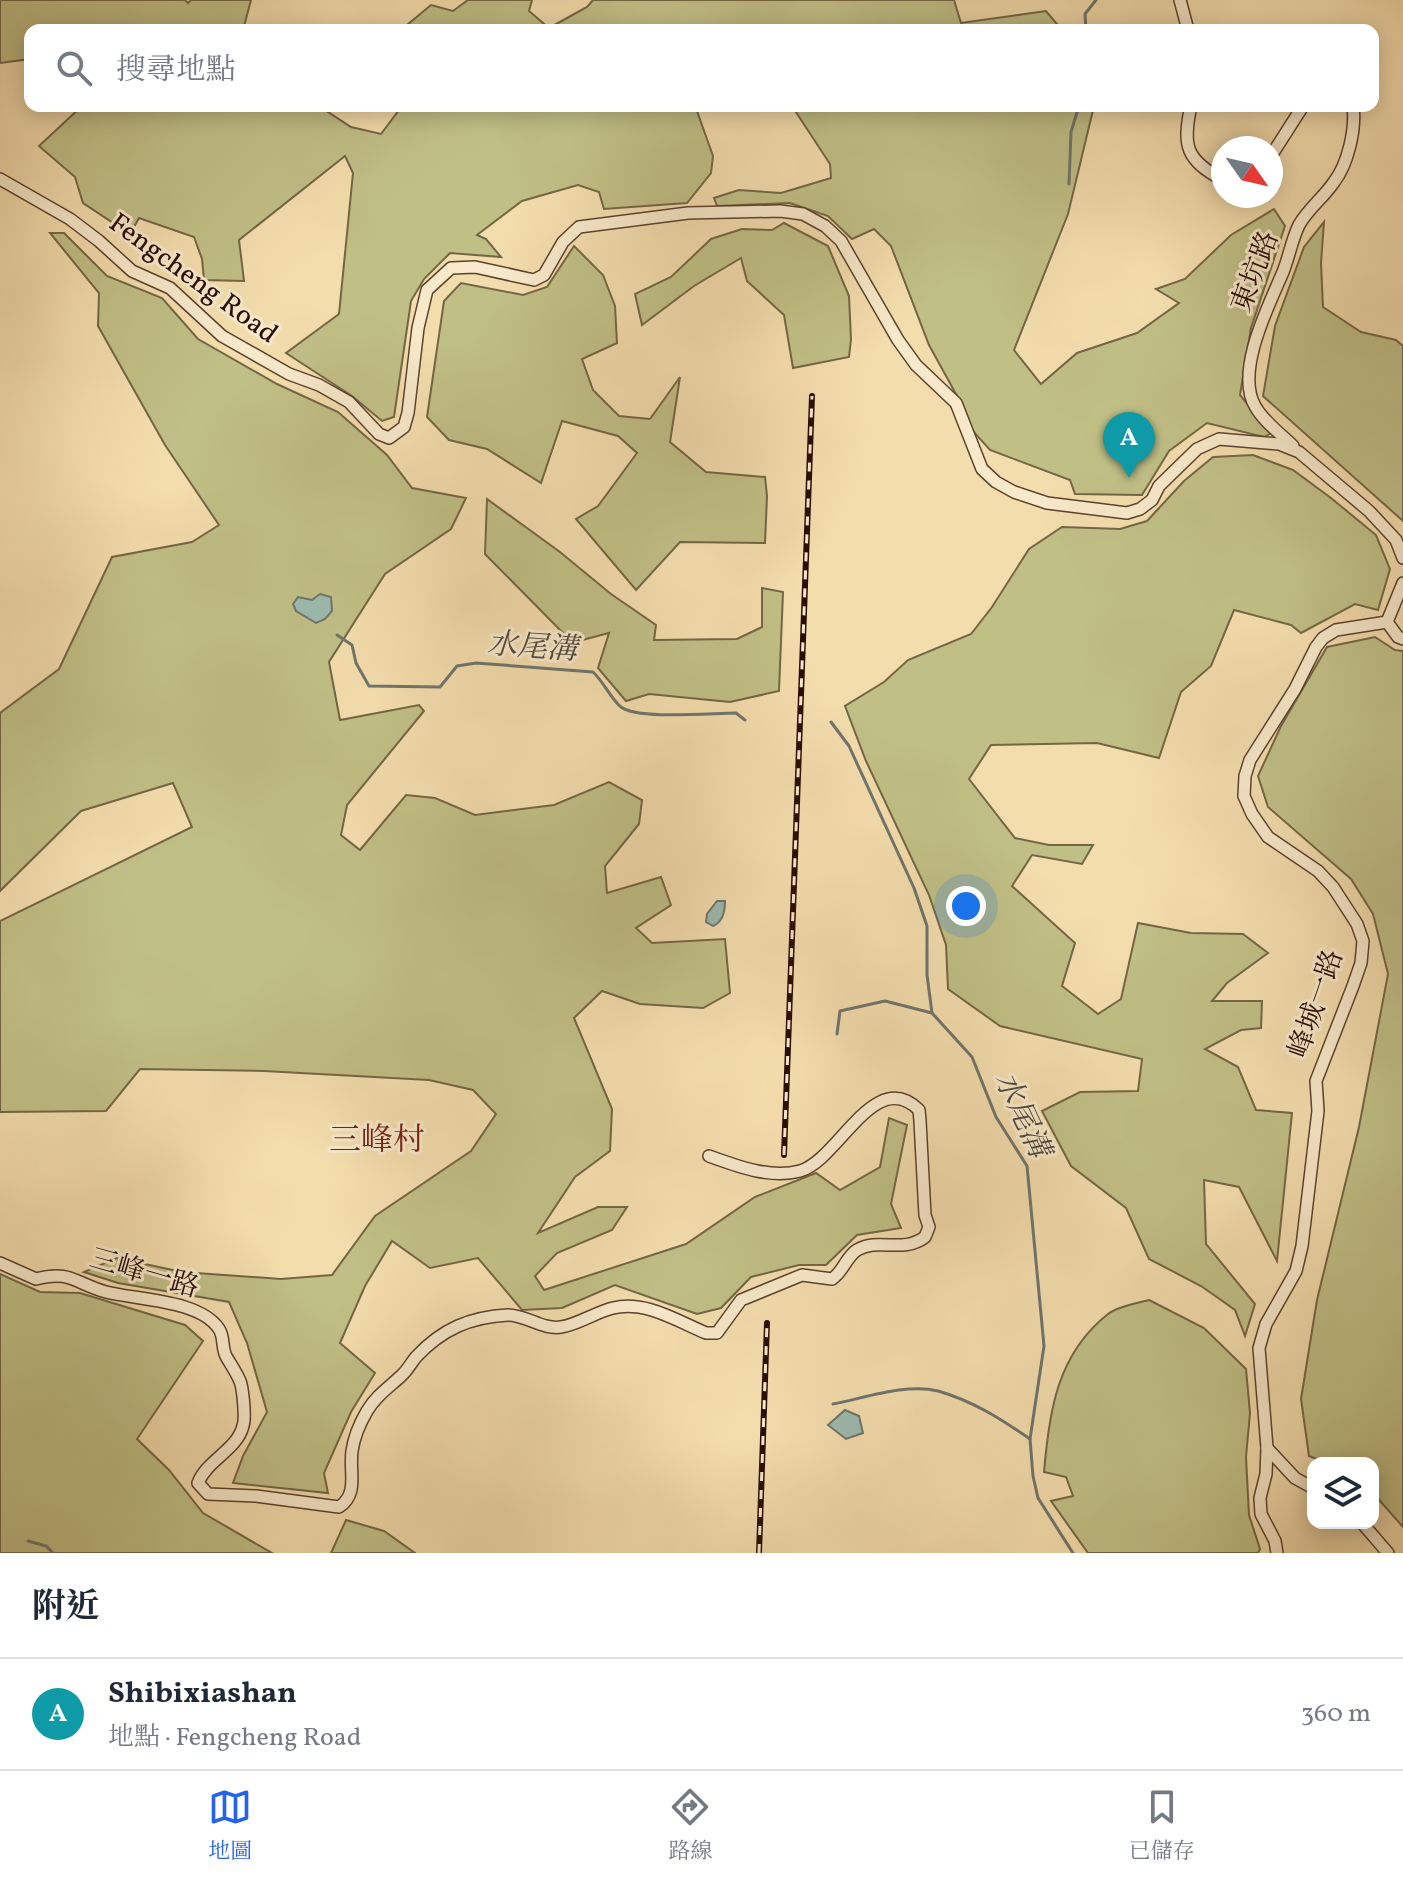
<!DOCTYPE html>
<html lang="zh-TW">
<head>
<meta charset="utf-8">
<style>
	body { margin:0; font-family:Vollkorn,"Noto Serif TC",serif; background:#f2f2f3; color:#1f2937 }
	.controls { position:absolute; right:24px; bottom:24px; display:grid; overflow:hidden; border-radius:16px; box-shadow:0 4px 20px #0003 }
	.controls button { width:72px; height:72px; display:grid; place-items:center; padding:0; border:0; border-bottom:2px solid #e0e1e3; background:#fff; color:#1f2937; font:40px sans-serif }
	.compass { position:absolute; left:1211px; top:136px; width:72px; height:72px; border-radius:50%; background:#fff; box-shadow:0 4px 20px #0003; rotate:124deg }
	.you { position:absolute; left:966px; top:906px; width:28px; height:28px; margin:-20px; border:6px solid #fff; border-radius:50%; background:#1a73e8; box-shadow:0 0 0 12px #1a73e833 }
	.badge { display:grid; place-items:center; width:52px; height:52px; border-radius:50%; background:#2563eb; color:#fff; font-size:26px; font-weight:700 }
	.pin { position:absolute; translate:-50% -66px; filter:drop-shadow(0 2px 4px #0008) }
	.pin::after { content:''; position:absolute; top:42px; width:28px; height:24px; background:inherit; clip-path:polygon(0 0,100% 0,50% 100%) }
	.list { margin:0; padding:0; list-style:none }
	h2 { display:flex; justify-content:space-between; align-items:center; height:104px; margin:0; padding:0 32px; font-size:34px }
	h2 small { font-size:26px; font-weight:400; color:#747a83 }
	.list li { display:grid; grid-template-columns:52px 1fr auto; gap:24px; align-items:center; box-sizing:border-box; height:112px; padding:0 32px; border-top:2px solid #e0e1e3 }
	.list b { display:block; font-size:30px; white-space:nowrap }
	.list p { margin:0; font-size:26px; white-space:nowrap; color:#747a83 }
	.list em { font-size:26px; font-style:normal; color:#747a83 }
	.icon { flex:none; width:44px; height:44px; fill:none; stroke:currentColor; stroke-width:2; stroke-linecap:round; stroke-linejoin:round }
	.map { position:relative; flex:none; width:1403px; height:1553px; overflow:hidden }
	.search { position:absolute; background:#fff; box-shadow:0 4px 20px #0003; left:24px; right:24px; top:24px; height:88px; display:flex; align-items:center; gap:20px; box-sizing:border-box; padding:0 28px; border-radius:16px; color:#747a83; font-size:30px }
	.sheet { height:216px; background:#fff }
	nav { display:flex; justify-content:space-around; align-items:center; box-sizing:border-box; height:112px; border-top:2px solid #e0e1e3; background:#fff; font-size:22px; color:#747a83 }
	nav a { display:grid; justify-items:center; gap:4px }
	nav .on { color:#2563eb }
	.map>svg:first-child { display:block }
	.green { fill:#c0bf86; stroke:#746645; stroke-width:2 }
	.water { fill:#9dbbb1; stroke:#6f756c; stroke-width:2 }
	.lines { fill:none; stroke-linecap:round; stroke-linejoin:round }
	.stream { stroke:#6f756c; stroke-width:3 }
	.minor-casing { stroke:#5c412e; stroke-width:14 }
	.minor { stroke:#f8e9ca; stroke-width:11 }
	.rail-casing { stroke:#290d04; stroke-width:6 }
	.rail { stroke:#f8e9ca; stroke-width:3; stroke-dasharray:9; stroke-linecap:butt }
	.labels { text-anchor:middle; dominant-baseline:central; stroke-width:6; stroke-linejoin:round; paint-order:stroke }
	.street-label { font-size:28px; fill:#290d04; stroke:#f8e9ca }
	.water-label { font-size:30px; font-style:italic; fill:#524a41; stroke:#f8e9ca }
	.quarter-label { font-size:32px; fill:#7a1f14; stroke:#f8e9ca }
</style>
</head>
<body>
<div class="map">
<svg width="1403" height="1553" viewBox="0 0 1403 1553">
	<rect width="100%" height="100%" fill="#f4ddad"/>
	<filter id="stains"><feTurbulence type="fractalNoise" baseFrequency=".0025" numOctaves="4"/><feColorMatrix values="0 0 0 0 .2 0 0 0 0 .09 0 0 0 0 .02 0 0 0 .5 -.17"/></filter>
	<radialGradient id="worn" r=".72"><stop offset=".6" stop-color="#630" stop-opacity="0"/><stop offset="1" stop-color="#630" stop-opacity=".3"/></radialGradient>
	<g class="green">
		<path d="M0 0H185L188 3 191 0H251L243 30H30V59L0 63Z"/>
		<path d="M468 0H532L529 11 549 28 587 7 593 0H954L961 23 1046 11 1062 30H404L407 25 431 5 453 11Z"/>
		<path d="M82 106H319L351 127 381 134 402 106H742L697 111 713 156 711 173 687 203 604 209 599 192 578 185 522 201 477 235 486 239 501 257 450 253 424 279 411 301 394 417 382 421 352 396 286 353 339 314 353 173 345 156 239 240 244 281 204 280 202 259 194 237 139 218 130 234 83 203 75 177 39 146Z"/>
		<path d="M792 106H1094L1068 214 1014 350 1041 384 1077 353 1137 333 1179 303 1156 289 1185 279 1231 235 1274 209 1285 226 1251 328 1240 395 1271 433 1264 437 1207 423 1169 451 1142 495 1075 494 1070 480 990 450 972 430 957 396 929 345 891 246 874 229 852 239 828 216 790 203 717 206 714 198 739 190 781 193 831 178 830 164Z"/>
		<path d="M1324 222 1321 263 1323 307 1361 332 1396 340 1403 346V521L1263 396 1275 326 1304 247Z"/>
		<path d="M784 223 828 246 849 296 851 339 849 357 793 368 784 315 747 281 741 258 694 286 642 325 635 294 671 277 711 239 742 229 772 230Z"/>
		<path d="M50 233H64L107 276 162 298 198 339 277 384 338 412 387 455 412 488 466 498 451 529 385 574 329 662 340 720 419 705 424 711 347 805 341 835 360 850 406 795 435 798 475 815 554 805 609 782 642 800 639 824 605 866 607 893 661 877 671 905 636 928 652 943 725 939 730 993 703 1008 640 1004 602 991 574 1018 612 1109 610 1151 575 1177 538 1233 598 1207H627L612 1230 557 1253 535 1276 544 1290 686 1244 755 1197 816 1173 840 1190 880 1167 889 1118 907 1125 891 1204 901 1228 857 1235 826 1265H799L751 1277 721 1308 697 1314 615 1285 562 1308 522 1310 478 1258 430 1268 392 1241 365 1286 340 1343 375 1373 351 1412 324 1473 328 1493 233 1483 243 1456 267 1412 247 1343 229 1302 118 1283 84 1272 117 1258 182 1272 281 1279 332 1275 375 1216 471 1151 496 1114 473 1090 429 1080 264 1071 140 1069 106 1111 0 1112V921L192 827 173 783 81 811 0 891V713L59 669 112 557 192 542 219 525 165 445 98 326 99 293Z"/>
		<path d="M574 246 603 275 615 306 617 343 582 359 593 390 619 416 650 419 680 377 670 442 706 472 765 477 767 496 765 543 680 542 636 590 576 519 598 506 637 453 618 436 562 421 541 483 487 449 449 440 427 417 444 301 461 283 523 295 547 287Z"/>
		<path d="M1253 455 1293 470 1331 498 1376 535 1390 569 1378 610 1355 604 1301 633 1291 625 1234 610 1211 666 1181 692 1159 758 1097 743 991 745 969 779 1015 838 1049 845H1093L1082 864 1032 855 1012 886 1075 943 1062 986 1098 1014 1121 999 1138 923 1191 933 1243 934 1268 953 1227 983 1212 1001H1262L1261 1028 1241 1030 1205 1049 1238 1067 1256 1110 1292 1113 1277 1261 1239 1187 1204 1180 1206 1244 1255 1304 1245 1336 1235 1310 1201 1286 1149 1259 1126 1208 1071 1166 1042 1111 1080 1092 1138 1091 1142 1059 1000 1026 948 989 946 945 929 895 866 761 845 706 884 682 908 660 971 634 992 607 1029 549 1062 527 1120 529 1147 521 1184 481 1213 457Z"/>
		<path d="M487 499 560 552 611 594 656 625 654 640 737 639 762 627V588L783 592 779 691 730 702 649 694 626 701 598 668 609 633 575 642 565 635 485 554Z"/>
		<path d="M1375 637 1395 650 1403 651V1527L1373 1493V1463H1327L1309 1456 1301 1399 1317 1300 1359 1127 1388 974 1373 914 1351 879 1268 807 1258 776 1281 726 1327 647Z"/>
		<path d="M0 1274 40 1292 80 1293 185 1325 203 1341 137 1439 169 1470 203 1513 272 1553H0Z"/>
		<path d="M1149 1300 1204 1328 1246 1369 1250 1413 1246 1457 1249 1515 1260 1549 1258 1553H1088L1051 1501 1073 1496 1066 1477 1044 1472C1049 1412 1057 1354 1108 1314 1118 1306 1137 1303 1149 1300Z"/>
		<path d="M346 1520 384 1531 415 1553H331Z"/>
	</g>
	<g class="water">
		<path d="M320 594 331 597 332 611 325 619 316 623 296 611 293 604 298 597 312 600Z"/>
		<path d="M717 901H725C725 911 723 922 713 926L706 922 707 914Z"/>
		<path d="M845 1410 859 1416 863 1433 846 1439 828 1425Z"/>
	</g>
	<g class="lines">
		<g class="stream">
			<path d="M1086 30 1085 14 1096 0"/>
			<path d="M1069 184 1071 132 1079 106"/>
			<path d="M337 635 352 645 356 663 369 686 440 687 457 666 476 663 593 672C603 681 612 700 621 707 638 720 712 713 736 713L745 720"/>
			<path d="M831 722 849 746 914 888 927 926V975L932 1013 972 1057 996 1117 1027 1166 1044 1346 1030 1439 1033 1476 1038 1498 1073 1553"/>
			<path d="M837 1034 840 1011 885 1001 932 1013"/>
			<path d="M833 1404C865 1398 906 1383 938 1391 973 1401 1001 1419 1030 1439"/>
			<path d="M28 1541 46 1546 53 1553"/>
		</g>
		<g class="minor-casing">
			<g id="minor">
				<path d="M1180 0 1188 30"/>
				<path d="M1191 106C1182 146 1186 160 1223 180"/>
				<path d="M1271 156 1303 106"/>
				<path d="M0 179 70 219 99 241 132 271 170 288 222 336 289 374 319 385 349 402 379 434 389 438 404 427 408 413 418 328 427 290 451 268 475 267 534 280 544 275 563 242 579 227 688 213 780 211 803 214 825 226 841 241 898 340 916 365 956 403 982 469 996 482 1014 492 1047 503 1127 513 1140 509 1152 500 1159 486 1197 449 1219 439 1279 444 1299 452 1369 511 1396 540 1403 558"/>
				<path d="M1293 446C1281 434 1263 421 1255 406 1235 371 1269 305 1283 272 1289 257 1292 239 1299 225 1308 209 1324 197 1334 182 1348 164 1356 129 1353 106"/>
				<path d="M1403 583 1387 622 1398 637 1403 639"/>
				<path d="M0 1263 36 1279C71 1270 74 1283 106 1292 138 1300 200 1300 219 1329 225 1338 221 1349 227 1358 241 1381 242 1380 244 1408 244 1414 245 1420 243 1426 237 1450 207 1460 198 1483L208 1494 256 1496 339 1507C359 1494 349 1472 352 1451 354 1437 360 1423 367 1411 376 1396 388 1388 401 1376 407 1371 411 1363 416 1357 442 1329 470 1317 508 1315 526 1315 543 1330 561 1327 577 1325 596 1312 613 1308 645 1300 677 1321 706 1333H717L741 1300 802 1275 832 1279C843 1272 846 1257 857 1250 879 1237 902 1254 925 1237L929 1227 925 1215 920 1121 919 1110C874 1066 839 1160 800 1171 770 1179 737 1166 709 1156"/>
				<path d="M1267 1448 1295 1478 1313 1488"/>
				<path d="M1362 1523 1388 1553"/>
				<path d="M1277 1553 1275 1541 1261 1514 1260 1498 1266 1474 1267 1448 1259 1348 1266 1324 1296 1271 1302 1246 1318 1111 1316 1081 1353 986 1361 963 1363 941 1357 924 1333 887 1318 871 1268 837 1252 814 1244 796 1245 776 1250 760 1295 689 1316 647 1323 638 1336 630 1387 622"/>
			</g>
		</g>
		<use href="#minor" class="minor"/>
		<g class="rail-casing">
			<g id="rail">
				<path d="M784 1155 812 396"/>
				<path d="M759 1553 767 1323"/>
			</g>
		</g>
		<use href="#rail" class="rail"/>
	</g>
	<g class="labels">
		<g class="street-label">
			<text transform="translate(1256 272) rotate(-69)">東坑路</text>
			<text transform="translate(193 279) rotate(36)">Fengcheng Road</text>
			<text transform="translate(1317 1004) rotate(-71)">峰城一路</text>
			<text transform="translate(144 1274) rotate(16)">三峰一路</text>
		</g>
		<g class="water-label">
			<text transform="translate(532 648) rotate(4)">水尾溝</text>
			<text transform="translate(1021 1115) rotate(65)">水尾溝</text>
		</g>
		<g class="quarter-label">
			<text x="377" y="1142">三峰村</text>
		</g>
	</g>
	<rect width="100%" height="100%" filter="url(#stains)"/>
	<rect width="100%" height="100%" fill="url(#worn)"/>
</svg>
<div class="controls">
<button><svg class="icon" aria-label="layers" viewBox="0 0 24 24"><path d="M12 4l9 5-9 5-9-5zM3 14l9 5 9-5"/></svg></button>
</div>
<svg class="compass" viewBox="-18 -18 36 36"><path d="M0-13l5 13h-10z" fill="#e53935"/><path d="M0 13l5-13h-10z" fill="#747a83"/></svg>
<div class="you"></div>
<div class="pin badge" style="left:1129px;top:478px;background:#0f9aa8">A</div>
<div class="search"><svg class="icon" aria-label="search" viewBox="0 0 24 24"><circle cx="10" cy="10" r="6"/><path d="M15 15l6 6"/></svg>搜尋地點</div>
</div>
<section class="sheet">
<h2>附近<small></small></h2>
<ul class="list">
<li><span class="badge" style="background:#0f9aa8">A</span><div><b>Shibixiashan</b><p>地點 · Fengcheng Road</p></div><em>360 m</em></li>
</ul>
</section>
<nav>
<a class="on"><svg class="icon" aria-label="map" viewBox="0 0 24 24"><path d="M3 6l6-2 6 2 6-2v14l-6 2-6-2-6 2zM9 4v14M15 6v14"/></svg>地圖</a>
<a><svg class="icon" aria-label="directions" viewBox="0 0 24 24"><path d="M12 3l9 9-9 9-9-9zM9 14v-3h6M13 9l2 2-2 2"/></svg>路線</a>
<a><svg class="icon" aria-label="saved" viewBox="0 0 24 24"><path d="M7 4h10v16l-5-4-5 4z"/></svg>已儲存</a>
</nav>
</body>
</html>
